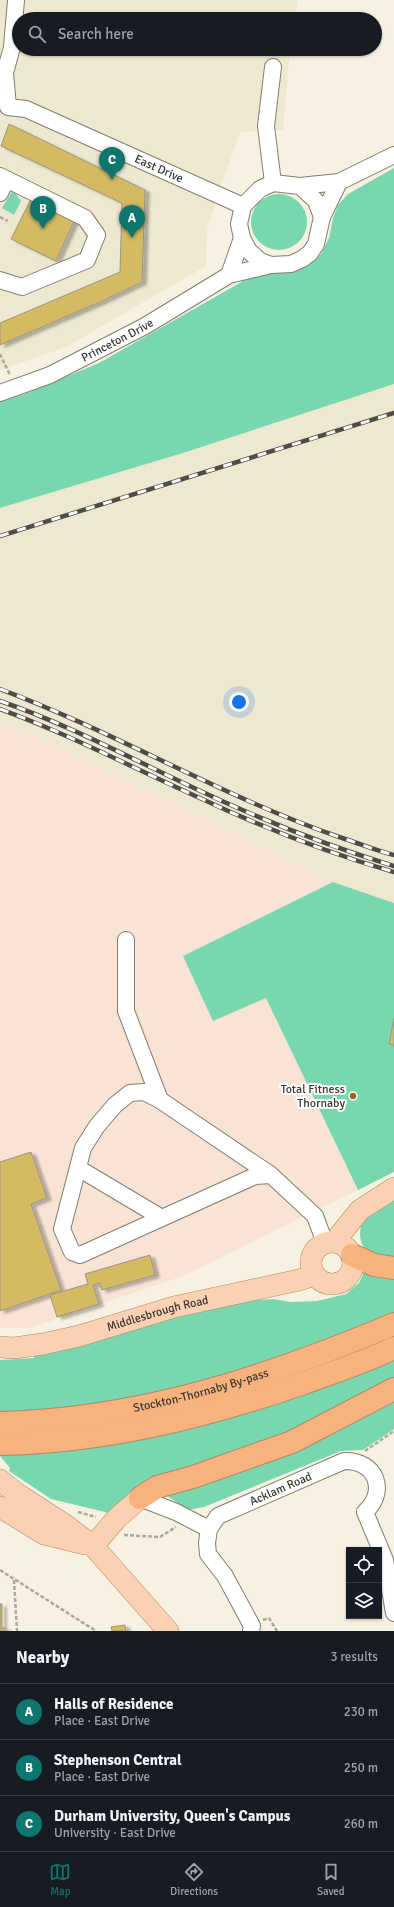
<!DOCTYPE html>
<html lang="en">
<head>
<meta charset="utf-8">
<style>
	body { margin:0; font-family:Signika,sans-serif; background:#242831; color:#f1f3f6 }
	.controls { position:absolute; right:12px; bottom:12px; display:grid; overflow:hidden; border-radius:0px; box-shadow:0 1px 3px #0004 }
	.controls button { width:36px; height:36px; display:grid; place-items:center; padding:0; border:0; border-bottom:1px solid #363941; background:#171b24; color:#f1f3f6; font:20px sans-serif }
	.you { position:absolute; left:239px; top:702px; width:14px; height:14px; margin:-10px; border:3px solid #fff; border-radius:50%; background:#1a73e8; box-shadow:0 0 0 6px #1a73e833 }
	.badge { display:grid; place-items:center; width:26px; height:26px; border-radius:50%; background:#0f766e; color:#fff; font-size:13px; font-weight:700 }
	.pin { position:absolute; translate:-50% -33px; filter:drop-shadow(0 1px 2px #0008) }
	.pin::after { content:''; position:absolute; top:21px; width:14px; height:12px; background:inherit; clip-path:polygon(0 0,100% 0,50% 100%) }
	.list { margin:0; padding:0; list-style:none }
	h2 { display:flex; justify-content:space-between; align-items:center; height:52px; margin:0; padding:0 16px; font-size:17px }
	h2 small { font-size:13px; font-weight:400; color:#9ea1a6 }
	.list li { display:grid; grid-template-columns:26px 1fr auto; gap:12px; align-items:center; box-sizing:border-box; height:56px; padding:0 16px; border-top:1px solid #363941 }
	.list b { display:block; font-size:15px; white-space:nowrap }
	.list p { margin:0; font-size:13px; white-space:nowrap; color:#9ea1a6 }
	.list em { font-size:13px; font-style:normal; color:#9ea1a6 }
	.icon { flex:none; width:22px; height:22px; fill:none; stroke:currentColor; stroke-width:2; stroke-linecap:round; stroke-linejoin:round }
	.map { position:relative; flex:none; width:394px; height:1631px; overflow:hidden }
	.search { position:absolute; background:#171b24; box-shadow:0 1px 3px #0004; left:12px; right:12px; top:12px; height:44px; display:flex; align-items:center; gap:10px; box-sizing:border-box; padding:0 14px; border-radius:22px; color:#9ea1a6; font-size:15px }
	.sheet { height:220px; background:#171b24 }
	nav { display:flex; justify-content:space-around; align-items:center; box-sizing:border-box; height:56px; border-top:1px solid #363941; background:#171b24; font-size:11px; color:#9ea1a6 }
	nav a { display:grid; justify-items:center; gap:2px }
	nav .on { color:#0f766e }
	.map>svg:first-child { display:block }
	.built { fill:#efe8d0 }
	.industrial { fill:#f8e3d5 }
	.green { fill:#79d7af }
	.building { fill:#d4bb63; stroke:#999585; filter:url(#shadow) }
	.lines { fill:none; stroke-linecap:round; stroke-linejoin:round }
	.minor-casing { stroke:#817d6e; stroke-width:18 }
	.major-casing { stroke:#b48763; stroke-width:22 }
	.highway-casing { stroke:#b48763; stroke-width:24 }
	.path { stroke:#aca99c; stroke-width:2.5; stroke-dasharray:4 2; stroke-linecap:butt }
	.minor { stroke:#fff; stroke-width:16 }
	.major { stroke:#fad1b2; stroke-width:21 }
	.highway { stroke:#f7b27e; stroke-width:22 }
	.rail-casing { stroke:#4e4c45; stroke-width:4.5 }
	.rail { stroke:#fff; stroke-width:3; stroke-dasharray:9; stroke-linecap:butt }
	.poi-dot { fill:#9a611f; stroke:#fff; stroke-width:1.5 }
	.labels { text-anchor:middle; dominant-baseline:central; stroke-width:4; stroke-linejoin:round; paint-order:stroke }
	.street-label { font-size:12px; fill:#393731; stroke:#fff }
	.poi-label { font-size:12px; fill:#393731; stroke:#fff; text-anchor:end }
</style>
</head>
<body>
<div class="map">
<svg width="394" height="1631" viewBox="0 0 394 1631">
	<defs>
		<filter id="shadow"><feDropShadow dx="4.5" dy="2.5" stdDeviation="1" flood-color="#0004"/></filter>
	</defs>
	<rect width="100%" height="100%" fill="#f6f1e1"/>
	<g class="built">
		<path d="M0 0H298L295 19H19V49H290L283 130 240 132 207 228 206 266 66 347 0 370Z"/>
		<path d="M394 384V903L333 882 39 737 0 724V508L183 453Z"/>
	</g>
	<path class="industrial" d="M0 724 39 737 333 882 183 957 266 998 358 1190 183 1276 30 1328H0Z"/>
	<g class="green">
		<path d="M394 168V384L183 453 0 508V402L25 394 99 363 252 276 299 270 309 265 321 254 329 238 333 218 338 205 348 194Z"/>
		<path d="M13 190 21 201 14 215 2 208Z"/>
		<circle cx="279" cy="222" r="28"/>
		<path d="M333 882 394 903V1172L358 1190 266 998 213 1021 183 956Z"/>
		<path d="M394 1200V1258C388 1257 378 1257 373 1255 356 1247 357 1224 369 1213 376 1208 386 1204 394 1200Z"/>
		<path d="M365 1270 394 1272V1315L341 1339 160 1395 63 1409 0 1413V1360L34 1358 33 1351 143 1322 245 1301 273 1299 291 1302 317 1301 346 1294 359 1283Z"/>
		<path d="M394 1356V1377L311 1423 109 1513 51 1499 9 1471 10 1468 0 1456V1454Z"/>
		<path d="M394 1394V1429L363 1450 341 1451 204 1507 187 1510 162 1492Z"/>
	</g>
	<g class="building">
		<path d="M9 124 145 190 142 282 100 302 0 345V323L120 272 122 203 1 146Z"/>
		<path d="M31 199 75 219 56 261 11 239Z"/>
		<path d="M394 1018V1045L389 1044Z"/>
		<path d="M31 1152 47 1198 31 1204 61 1290 0 1311V1162Z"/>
		<path d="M150 1255 155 1275 102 1290 100 1283 93 1285 99 1304 57 1317 50 1295 88 1284 85 1274Z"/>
		<path d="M0 1604H2V1628H6V1631H0Z"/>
		<path d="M125 1625 126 1631H112L111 1627Z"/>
	</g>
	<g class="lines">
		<g class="minor-casing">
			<g id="minor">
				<path id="s1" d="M16 0 12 47 5 73 8 107 26 109 243 206"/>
				<path d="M0 176 85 218 97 235 87 260 22 287 0 280"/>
				<path d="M273 183 266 126 273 67"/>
				<path d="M300 186 339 182 394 155"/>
				<path d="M0 193 6 180"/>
				<path d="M322 217 339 182"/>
				<path d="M229 275 242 238"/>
				<path id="s2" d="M0 393 50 375 145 326 229 275 271 265 291 264 302 259 310 253 316 244 322 217 316 201 300 186 273 183 260 189 243 206 239 224 242 238 249 251 260 261 271 265"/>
				<path d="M126 940V1011L160 1100"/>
				<path d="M78 1168 162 1218"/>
				<path d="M271 1175 160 1100 144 1092 130 1093 115 1105 97 1126 83 1148 62 1229 72 1252 80 1255 255 1176 271 1175 315 1216 325 1243"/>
				<path d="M140 1498 176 1512 209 1529"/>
				<path id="s3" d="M251 1631 252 1626 225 1576 208 1554 207 1543 209 1529 218 1516 344 1461C376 1460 388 1491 365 1512L385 1560 394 1613"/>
			</g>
		</g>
		<g class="major-casing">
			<g id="major">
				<circle cx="332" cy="1263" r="21"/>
				<path d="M334 1242 360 1210 394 1188"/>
				<path id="s4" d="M0 1347 14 1348 43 1344 79 1336 174 1307 299 1280 315 1275"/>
				<path d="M0 1480 16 1493 64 1524 93 1546 168 1631"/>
				<path d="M0 1507 44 1534 85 1544"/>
				<path d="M93 1546 117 1518 140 1498"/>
			</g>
		</g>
		<g class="highway-casing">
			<g id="highway">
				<path d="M352 1255 374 1265 394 1268"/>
				<path id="s5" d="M0 1423C140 1419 266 1378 394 1324"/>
				<path d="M0 1444C105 1442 206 1417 304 1383 334 1372 365 1362 394 1348"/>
				<path d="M140 1498 157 1487 193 1477 292 1442 394 1389"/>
			</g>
		</g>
		<g class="path">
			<path d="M0 217 8 221"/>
			<path d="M0 354 10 375"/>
			<path d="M365 1451 394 1431"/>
			<path d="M78 1512 96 1517"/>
			<path d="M124 1535 160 1537 176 1527"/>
			<path d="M0 1570 96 1631"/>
			<path d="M14 1580 17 1631"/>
			<path d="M263 1620 269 1618 277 1631"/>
		</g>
		<use href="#minor" class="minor"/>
		<use href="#major" class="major"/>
		<use href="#highway" class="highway"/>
		<g class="rail-casing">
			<g id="rail">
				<path d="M0 536 394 413"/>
				<path d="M0 689C118 733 226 799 345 839 361 844 377 851 394 855"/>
				<path d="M0 701C67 724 130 758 194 788 259 819 325 845 394 866"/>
				<path d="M0 709C69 734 135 769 202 799 264 828 328 853 394 872"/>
			</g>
		</g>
		<use href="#rail" class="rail"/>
	</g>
	<circle class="poi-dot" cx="353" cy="1096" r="4"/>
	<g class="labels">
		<g class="street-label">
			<text stroke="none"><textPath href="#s1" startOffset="272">East Drive</textPath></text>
			<text stroke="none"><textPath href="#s2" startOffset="129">Princeton Drive</textPath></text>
			<text stroke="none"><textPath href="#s4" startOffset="162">Middlesbrough Road</textPath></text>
			<text stroke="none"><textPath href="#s5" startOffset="204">Stockton-Thornaby By-pass</textPath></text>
			<text stroke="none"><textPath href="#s3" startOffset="199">Acklam Road</textPath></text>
		</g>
		<g class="poi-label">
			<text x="345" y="1089">Total Fitness<tspan x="345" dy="14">Thornaby</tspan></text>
		</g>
	</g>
</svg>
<div class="controls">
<button><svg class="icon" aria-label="locate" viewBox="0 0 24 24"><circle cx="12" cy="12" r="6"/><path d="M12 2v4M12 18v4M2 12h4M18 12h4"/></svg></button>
<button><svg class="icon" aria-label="layers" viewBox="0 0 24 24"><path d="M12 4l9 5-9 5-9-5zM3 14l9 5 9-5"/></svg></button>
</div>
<div class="you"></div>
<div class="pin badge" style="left:132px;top:238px">A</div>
<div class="pin badge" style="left:43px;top:229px">B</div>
<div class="pin badge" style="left:112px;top:180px">C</div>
<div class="search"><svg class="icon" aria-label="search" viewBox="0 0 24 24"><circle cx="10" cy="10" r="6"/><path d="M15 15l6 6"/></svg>Search here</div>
</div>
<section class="sheet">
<h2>Nearby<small>3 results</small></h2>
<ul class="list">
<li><span class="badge">A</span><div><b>Halls of Residence</b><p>Place · East Drive</p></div><em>230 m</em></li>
<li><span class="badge">B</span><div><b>Stephenson Central</b><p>Place · East Drive</p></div><em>250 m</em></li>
<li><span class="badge">C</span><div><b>Durham University, Queen's Campus</b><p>University · East Drive</p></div><em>260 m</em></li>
</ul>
</section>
<nav>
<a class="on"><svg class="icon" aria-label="map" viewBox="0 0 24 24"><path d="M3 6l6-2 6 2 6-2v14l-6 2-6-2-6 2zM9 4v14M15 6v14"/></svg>Map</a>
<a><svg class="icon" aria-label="directions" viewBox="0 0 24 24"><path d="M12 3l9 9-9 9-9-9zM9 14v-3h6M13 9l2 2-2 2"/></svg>Directions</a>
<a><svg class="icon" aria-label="saved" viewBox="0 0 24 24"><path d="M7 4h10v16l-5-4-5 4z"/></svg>Saved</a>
</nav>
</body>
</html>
